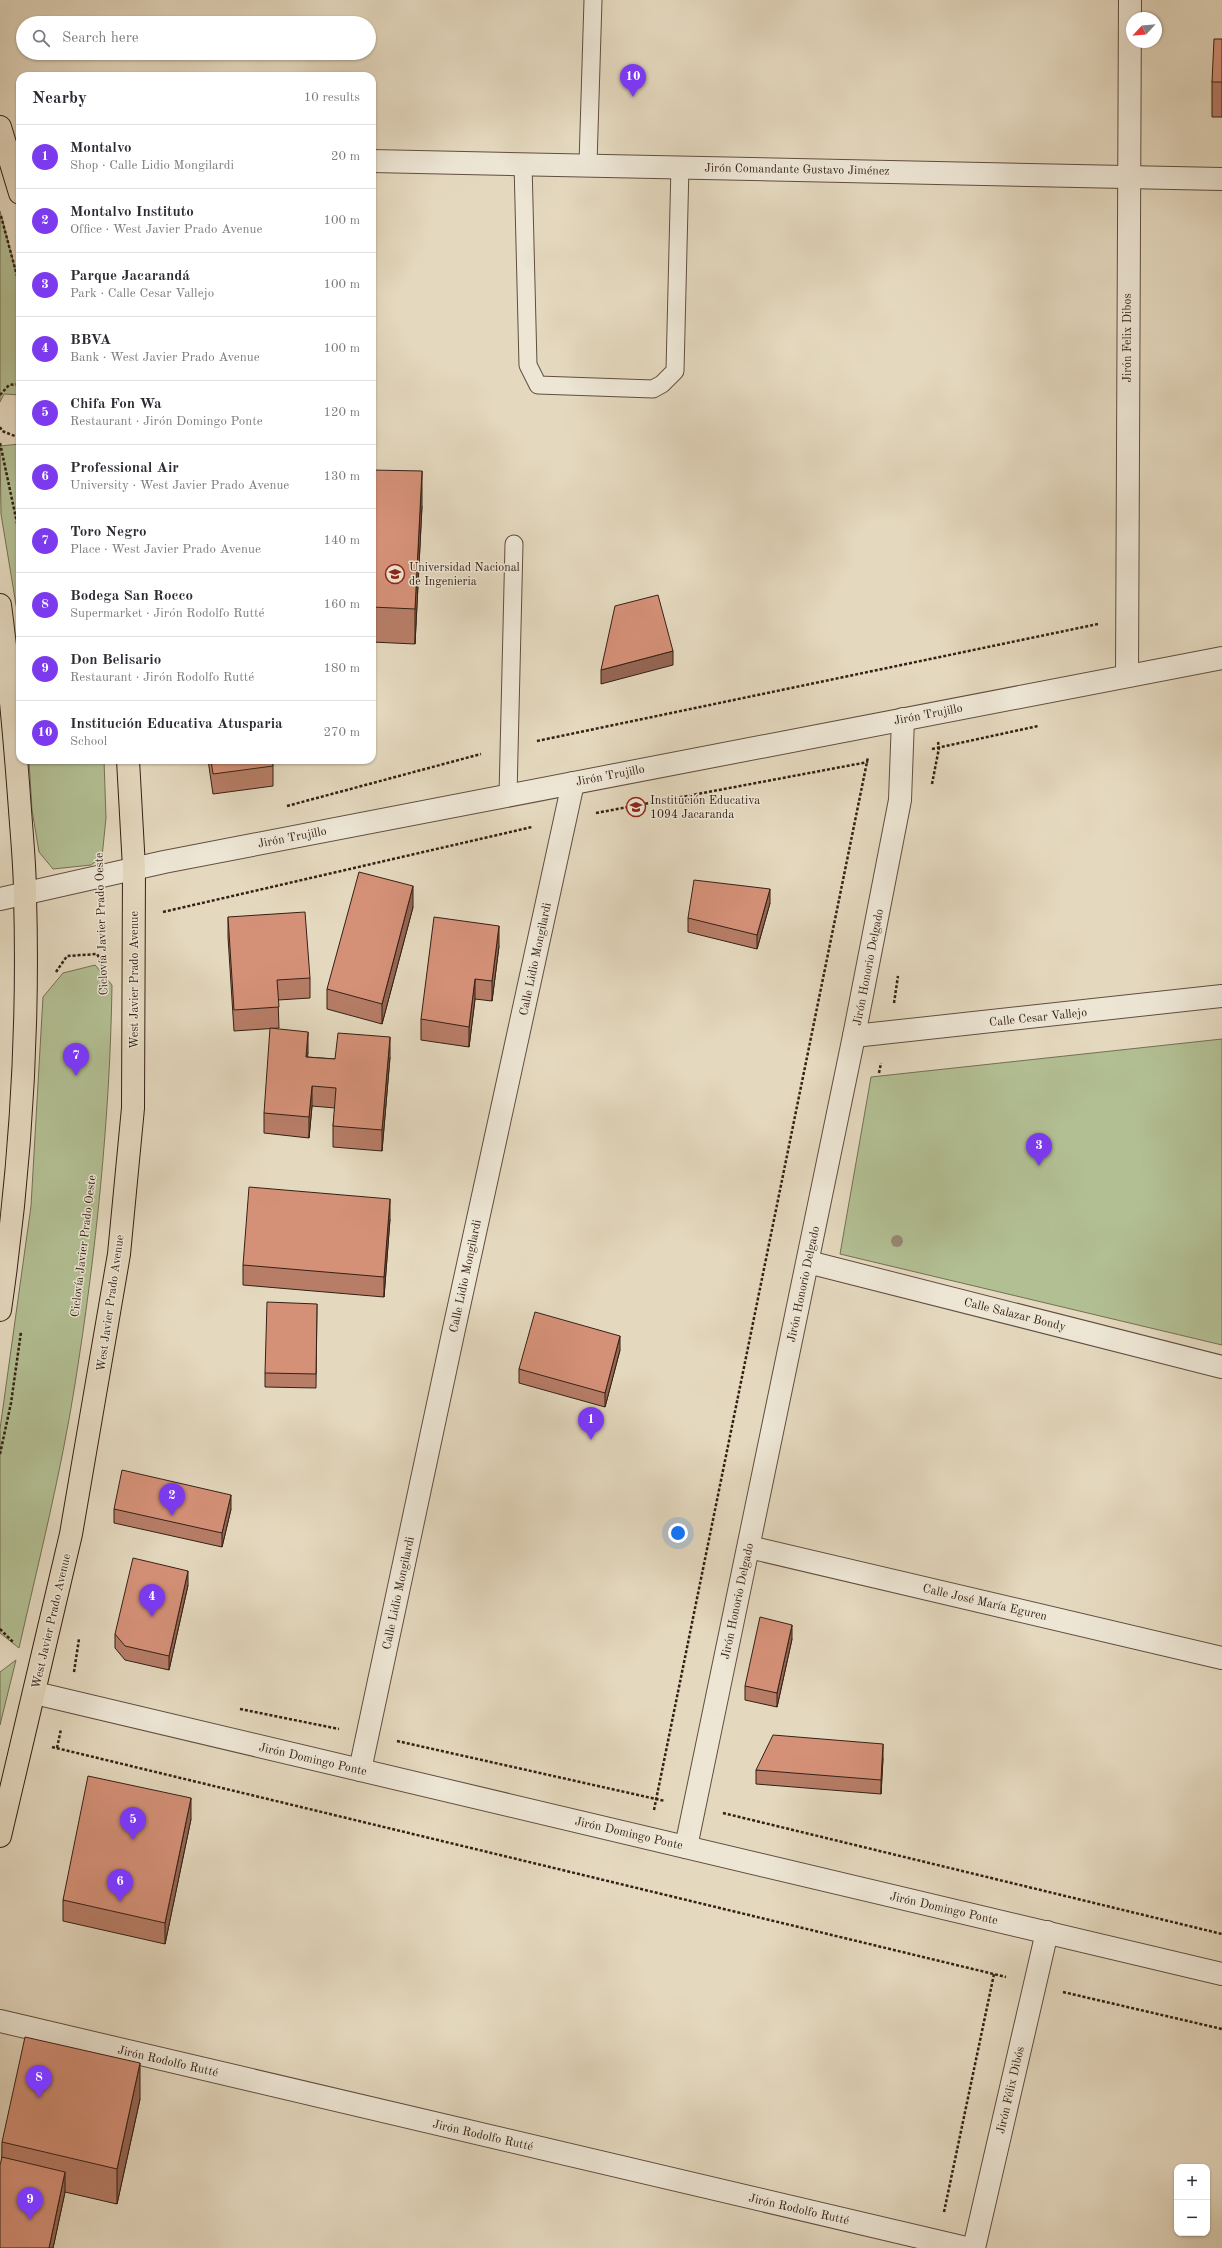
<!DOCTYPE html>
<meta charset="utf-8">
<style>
body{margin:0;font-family:"Old Standard TT",serif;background:#f7f7f7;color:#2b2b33}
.controls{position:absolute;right:12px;bottom:12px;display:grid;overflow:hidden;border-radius:8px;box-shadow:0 1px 3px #0004}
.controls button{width:36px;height:36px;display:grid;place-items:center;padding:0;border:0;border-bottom:1px solid #e1e1e2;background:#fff;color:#2b2b33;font:20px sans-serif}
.compass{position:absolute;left:1126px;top:12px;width:36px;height:36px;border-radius:50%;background:#fff;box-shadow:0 1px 3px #0004;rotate:244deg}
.you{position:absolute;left:678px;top:1533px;width:14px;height:14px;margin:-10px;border:3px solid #fff;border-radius:50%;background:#1a73e8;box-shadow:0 0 0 6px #1a73e833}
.badge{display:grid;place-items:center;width:26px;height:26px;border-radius:50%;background:#7c3aed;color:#fff;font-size:13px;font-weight:700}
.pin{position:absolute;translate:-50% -33px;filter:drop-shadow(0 1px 2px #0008)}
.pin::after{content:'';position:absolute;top:21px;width:14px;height:12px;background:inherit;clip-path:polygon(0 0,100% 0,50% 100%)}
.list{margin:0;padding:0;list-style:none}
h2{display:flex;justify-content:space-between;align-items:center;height:52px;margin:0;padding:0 16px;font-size:17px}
h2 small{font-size:13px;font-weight:400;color:#7c7c81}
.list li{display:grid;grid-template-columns:26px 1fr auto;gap:12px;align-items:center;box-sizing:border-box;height:64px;padding:0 16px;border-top:1px solid #e1e1e2}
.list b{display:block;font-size:15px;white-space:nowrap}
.list p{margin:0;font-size:13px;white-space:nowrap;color:#7c7c81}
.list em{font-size:13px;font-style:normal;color:#7c7c81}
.icon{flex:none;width:22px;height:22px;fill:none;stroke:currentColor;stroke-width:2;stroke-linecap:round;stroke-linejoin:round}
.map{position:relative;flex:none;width:1222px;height:2248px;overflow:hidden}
.search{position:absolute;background:#fff;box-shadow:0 1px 3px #0004;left:16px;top:16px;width:360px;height:44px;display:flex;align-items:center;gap:10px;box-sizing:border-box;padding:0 14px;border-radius:22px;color:#7c7c81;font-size:15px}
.panel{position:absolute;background:#fff;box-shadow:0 1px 3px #0004;left:16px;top:72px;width:360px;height:692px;border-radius:12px}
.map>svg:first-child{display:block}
.green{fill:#b2bf93;stroke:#747054}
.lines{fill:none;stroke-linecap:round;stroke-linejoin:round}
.lane-casing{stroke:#614e3f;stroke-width:19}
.street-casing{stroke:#614e3f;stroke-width:24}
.primary-casing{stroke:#352015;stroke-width:24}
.path{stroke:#352015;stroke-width:2.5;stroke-dasharray:3 2;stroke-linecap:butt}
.lane{stroke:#ede6d5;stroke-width:17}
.street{stroke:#ede6d5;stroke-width:22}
.primary{stroke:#e4d8be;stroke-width:22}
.tree{fill:#958972}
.wall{fill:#b77d67;stroke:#352015}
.shaded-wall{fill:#956654;stroke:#352015}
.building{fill:#d59178;stroke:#352015}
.labels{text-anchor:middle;stroke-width:3;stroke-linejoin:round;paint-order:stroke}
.street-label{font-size:12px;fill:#352015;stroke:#ede6d5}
.poi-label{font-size:12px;fill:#352015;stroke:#ede6d5;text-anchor:start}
</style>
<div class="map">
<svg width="1222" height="2248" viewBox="0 0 1222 2248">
<rect width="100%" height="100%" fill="#e4d8be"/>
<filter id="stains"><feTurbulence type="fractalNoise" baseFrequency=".005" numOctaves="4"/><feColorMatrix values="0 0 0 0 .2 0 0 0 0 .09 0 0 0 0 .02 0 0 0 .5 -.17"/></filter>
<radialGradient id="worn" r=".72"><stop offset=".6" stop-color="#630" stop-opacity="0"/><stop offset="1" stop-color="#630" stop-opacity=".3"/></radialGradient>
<g class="green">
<path d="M0,211l20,76v108l-16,-1 -4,8z"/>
<path d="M20,444v185l-19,-115 -1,-68z"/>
<path d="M29,760h75l2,58 -4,39 -11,8 -38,4 -14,-17 -7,-42z"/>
<path d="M95,965l17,20c-2,133 -16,268 -37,399 -14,89 -36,176 -56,264l-19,-15v-204l31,-223 12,-209 20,-24z"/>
<path d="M1222,1039v306l-382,-91 31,-177z"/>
<path d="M16,1660l-16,65v-53z"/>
</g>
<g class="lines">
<g class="lane-casing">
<g id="lane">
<path d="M523,163l5,202 10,20 115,4 9,-5 13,-13 5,-205"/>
<path d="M588,164l5,-164"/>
<path d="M508,795l6,-251"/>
</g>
</g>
<g class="street-casing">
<g id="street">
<path d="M372,161l850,18"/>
<path d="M1127,676l3,-676"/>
<path d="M0,899l164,-37 1058,-204"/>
<path d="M854,1036l368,-40"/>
<path d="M808,1262l414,105"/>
<path d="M749,1547l473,111"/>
<path d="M35,1693l1187,281"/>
<path d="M360,1770l94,-441 119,-546"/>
<path d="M686,1847l168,-811 46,-236 3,-81"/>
<path d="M0,2021l966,227"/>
<path d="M974,2248l73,-316"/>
</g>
</g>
<g class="primary-casing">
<g id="primary">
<path d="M0,127l20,66"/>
<path d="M0,605c9,68 15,136 20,205 2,28 5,57 5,85 4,138 -5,278 -25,415"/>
<path d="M0,1836l71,-302 48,-280 14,-146 1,-240 -6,-108"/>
</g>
</g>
<g class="path">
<path d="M1,216l19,71"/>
<path d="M0,395l9,-10 11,-1"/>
<path d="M0,427l2,4 18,7"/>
<path d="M0,443l20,94"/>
<path d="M537,741l561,-117"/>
<path d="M932,749l106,-23"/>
<path d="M932,784l7,-36 -1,-6"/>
<path d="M287,806l194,-52"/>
<path d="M596,813l272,-51"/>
<path d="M163,912l369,-85"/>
<path d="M56,972l11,-16 30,-2 6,10"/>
<path d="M894,1003l4,-27"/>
<path d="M879,1073l2,-10"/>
<path d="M0,1454l11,-51 10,-71"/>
<path d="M0,1629l14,14"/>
<path d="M74,1672l5,-33"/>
<path d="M240,1709l99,20"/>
<path d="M397,1741l268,60"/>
<path d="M52,1747l954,230"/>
<path d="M57,1748l4,-19"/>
<path d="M654,1810l214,-1053"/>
<path d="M723,1813l499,121"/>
<path d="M1063,1992l159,37"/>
<path d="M944,2212l50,-238"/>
</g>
<use href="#lane" class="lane"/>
<use href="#street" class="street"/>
<use href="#primary" class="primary"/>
</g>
<circle class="tree" cx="897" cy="1241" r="6"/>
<g class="wall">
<path d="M1222,39v78h-10v-35z"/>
<path d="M372,470l50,36 -7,138 -43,-2z"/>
<path d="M208,760h64l1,6v20l-60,8z"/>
<path d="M770,903l-13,46 -69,-17v-14z"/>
<path d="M413,907l-31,117 -55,-15v-20z"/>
<path d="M228,917l82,61v20l-32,2 1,28 -45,3 -6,-94z"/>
<path d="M499,946l-7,55 -17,-2 -6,48 -48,-7v-21z"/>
<path d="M308,1052l-1,5 28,2 55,-2 -8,94 -49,-4v-21l2,-18 -23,-2 -3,32 -45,-5v-20z"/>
<path d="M390,1219l-6,78 -141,-12v-20z"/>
<path d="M317,1304l-1,84 -51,-1v-14z"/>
<path d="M620,1350l-15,57 -86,-24v-14z"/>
<path d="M114,1509h117l-9,38 -108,-24z"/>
<path d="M188,1585l-19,85 -44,-10 -10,-12v-14z"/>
<path d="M792,1639l-15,68 -32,-7v-14z"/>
<path d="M883,1758l-2,36 -125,-10v-14z"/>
<path d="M191,1819l-26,125 -102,-23v-21z"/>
<path d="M140,2099l-23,105 -52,-12 -12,56h-53l2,-106z"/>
</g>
<g class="shaded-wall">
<path d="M422,471v35l-7,138v-35z"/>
<path d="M673,651v14l-72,19v-14z"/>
<path d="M413,886v21l-31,117v-20z"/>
<path d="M770,889v14l-13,46v-14z"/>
<path d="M499,926v20l-7,55v-20z"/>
<path d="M475,979v20l-6,48v-20z"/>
<path d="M308,1032v20l-2,25v-20z"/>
<path d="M390,1037v20l-8,94v-21z"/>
<path d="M312,1086v20l-3,32v-21z"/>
<path d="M390,1199v20l-6,78v-20z"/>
<path d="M620,1336v14l-15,57v-14z"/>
<path d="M231,1495v14l-9,38v-14z"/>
<path d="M188,1571v14l-19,85v-14z"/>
<path d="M792,1625v14l-15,68v-14z"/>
<path d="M883,1744v14l-2,36v-14z"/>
<path d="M191,1798v21l-26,125v-21z"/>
<path d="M140,2063v36l-23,105v-35z"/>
<path d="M65,2172v20l-12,56h-4z"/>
</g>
<g class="building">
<path d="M1214,39h8v43h-10z"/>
<path d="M372,470l50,1 -7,138 -43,-2z"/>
<path d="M658,595l15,56 -72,19 14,-64z"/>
<path d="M211,760h61l1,6 -60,8z"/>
<path d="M359,872l54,14 -31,118 -55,-15z"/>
<path d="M694,880l76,9 -13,46 -69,-17z"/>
<path d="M305,912l5,66 -33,2 2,27 -45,3 -6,-93z"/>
<path d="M434,917l65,9 -7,55 -17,-2 -6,48 -48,-8z"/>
<path d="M270,1028l38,4 -2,25 29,2 3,-26 52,4 -8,93 -49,-4 3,-38 -24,-2 -3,31 -45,-4z"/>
<path d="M249,1187l141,12 -6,78 -141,-12z"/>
<path d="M267,1302l50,2 -1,70 -51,-1z"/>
<path d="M535,1312l85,24 -15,57 -86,-24z"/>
<path d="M122,1470l109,25 -9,38 -108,-24z"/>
<path d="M133,1558l55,13 -19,85 -44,-10 -10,-12z"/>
<path d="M760,1617l32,8 -15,68 -32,-7z"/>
<path d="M773,1735l110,9 -2,36 -125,-10z"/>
<path d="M88,1776l103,22 -26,125 -102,-23z"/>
<path d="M25,2037l115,26 -23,106 -115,-27z"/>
<path d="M2,2157l63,15 -16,76h-49v-83z"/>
</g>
<defs>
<g id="university-ring" transform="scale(1)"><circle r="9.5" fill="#ede6d5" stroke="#8f2418" stroke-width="1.5"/><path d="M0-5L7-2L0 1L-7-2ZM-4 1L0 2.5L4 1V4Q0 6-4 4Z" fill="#8f2418"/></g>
<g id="school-ring" transform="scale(1)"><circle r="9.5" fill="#ede6d5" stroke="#8f2418" stroke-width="1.5"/><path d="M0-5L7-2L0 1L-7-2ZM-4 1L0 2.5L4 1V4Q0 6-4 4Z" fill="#8f2418"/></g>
</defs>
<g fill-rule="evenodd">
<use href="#university-ring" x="395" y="574"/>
<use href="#school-ring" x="636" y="807"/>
</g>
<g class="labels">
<g class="street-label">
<text transform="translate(797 169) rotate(1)" y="4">Jirón Comandante Gustavo Jiménez</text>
<text transform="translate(1127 338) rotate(-90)" y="4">Jirón Felix Dibos</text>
<text transform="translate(928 714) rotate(-11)" y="4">Jirón Trujillo</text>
<text transform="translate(610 775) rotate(-11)" y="4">Jirón Trujillo</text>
<text transform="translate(292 837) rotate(-11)" y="4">Jirón Trujillo</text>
<text transform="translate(101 924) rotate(-92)" y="4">Ciclovía Javier Prado Oeste</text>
<text transform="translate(535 959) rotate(-78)" y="4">Calle Lidio Mongilardi</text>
<text transform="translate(868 967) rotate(-79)" y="4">Jirón Honorio Delgado</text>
<text transform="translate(134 980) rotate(-90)" y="4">West Javier Prado Avenue</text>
<text transform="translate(1038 1017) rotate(-6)" y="4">Calle Cesar Vallejo</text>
<text transform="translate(83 1246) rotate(-83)" y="4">Ciclovía Javier Prado Oeste</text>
<text transform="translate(465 1276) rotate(-78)" y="4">Calle Lidio Mongilardi</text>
<text transform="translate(803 1284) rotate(-78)" y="4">Jirón Honorio Delgado</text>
<text transform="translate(110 1303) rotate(-82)" y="4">West Javier Prado Avenue</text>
<text transform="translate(1015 1314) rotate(14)" y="4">Calle Salazar Bondy</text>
<text transform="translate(398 1593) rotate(-78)" y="4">Calle Lidio Mongilardi</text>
<text transform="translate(737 1601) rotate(-78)" y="4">Jirón Honorio Delgado</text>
<text transform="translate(985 1602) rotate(13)" y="4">Calle José María Eguren</text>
<text transform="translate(51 1621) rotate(-77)" y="4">West Javier Prado Avenue</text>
<text transform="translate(313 1759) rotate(13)" y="4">Jirón Domingo Ponte</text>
<text transform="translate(629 1833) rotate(13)" y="4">Jirón Domingo Ponte</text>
<text transform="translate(944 1908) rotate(13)" y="4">Jirón Domingo Ponte</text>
<text transform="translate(168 2061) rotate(13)" y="4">Jirón Rodolfo Rutté</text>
<text transform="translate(1010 2090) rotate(-77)" y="4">Jirón Félix Dibós</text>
<text transform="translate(483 2135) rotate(13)" y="4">Jirón Rodolfo Rutté</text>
<text transform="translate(799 2209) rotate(13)" y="4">Jirón Rodolfo Rutté</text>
</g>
<g class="poi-label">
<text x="409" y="571">Universidad Nacional<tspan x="409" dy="14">de Ingenieria</tspan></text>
<text x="650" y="804">Institución Educativa<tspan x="650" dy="14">1094 Jacaranda</tspan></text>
</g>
</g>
<rect width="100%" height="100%" filter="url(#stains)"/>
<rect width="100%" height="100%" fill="url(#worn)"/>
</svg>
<div class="controls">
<button>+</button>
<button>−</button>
</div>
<svg class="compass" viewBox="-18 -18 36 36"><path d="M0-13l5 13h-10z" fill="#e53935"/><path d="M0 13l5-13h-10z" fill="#7c7c81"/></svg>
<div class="you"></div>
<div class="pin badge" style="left:591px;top:1440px">1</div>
<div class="pin badge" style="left:172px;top:1516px">2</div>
<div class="pin badge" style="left:1039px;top:1166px">3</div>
<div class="pin badge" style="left:152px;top:1617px">4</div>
<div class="pin badge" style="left:133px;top:1840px">5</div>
<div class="pin badge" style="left:120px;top:1902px">6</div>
<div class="pin badge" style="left:76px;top:1076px">7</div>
<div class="pin badge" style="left:39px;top:2098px">8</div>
<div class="pin badge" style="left:30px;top:2220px">9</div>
<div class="pin badge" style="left:633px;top:97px">10</div>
<div class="search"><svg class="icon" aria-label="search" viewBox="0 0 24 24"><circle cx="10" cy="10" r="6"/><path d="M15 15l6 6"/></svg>Search here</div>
<section class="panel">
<h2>Nearby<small>10 results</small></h2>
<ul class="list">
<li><span class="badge">1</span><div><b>Montalvo</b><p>Shop · Calle Lidio Mongilardi</p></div><em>20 m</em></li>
<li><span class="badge">2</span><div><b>Montalvo Instituto</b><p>Office · West Javier Prado Avenue</p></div><em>100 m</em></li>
<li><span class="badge">3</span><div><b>Parque Jacarandá</b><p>Park · Calle Cesar Vallejo</p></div><em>100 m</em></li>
<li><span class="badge">4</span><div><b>BBVA</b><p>Bank · West Javier Prado Avenue</p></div><em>100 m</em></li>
<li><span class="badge">5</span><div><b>Chifa Fon Wa</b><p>Restaurant · Jirón Domingo Ponte</p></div><em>120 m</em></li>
<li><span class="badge">6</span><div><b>Professional Air</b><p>University · West Javier Prado Avenue</p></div><em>130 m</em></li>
<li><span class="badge">7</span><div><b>Toro Negro</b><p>Place · West Javier Prado Avenue</p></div><em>140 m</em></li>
<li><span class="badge">8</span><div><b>Bodega San Rocco</b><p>Supermarket · Jirón Rodolfo Rutté</p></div><em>160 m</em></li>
<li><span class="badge">9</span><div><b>Don Belisario</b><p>Restaurant · Jirón Rodolfo Rutté</p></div><em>180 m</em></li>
<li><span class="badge">10</span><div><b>Institución Educativa Atusparia</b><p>School</p></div><em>270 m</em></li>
</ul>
</section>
</div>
